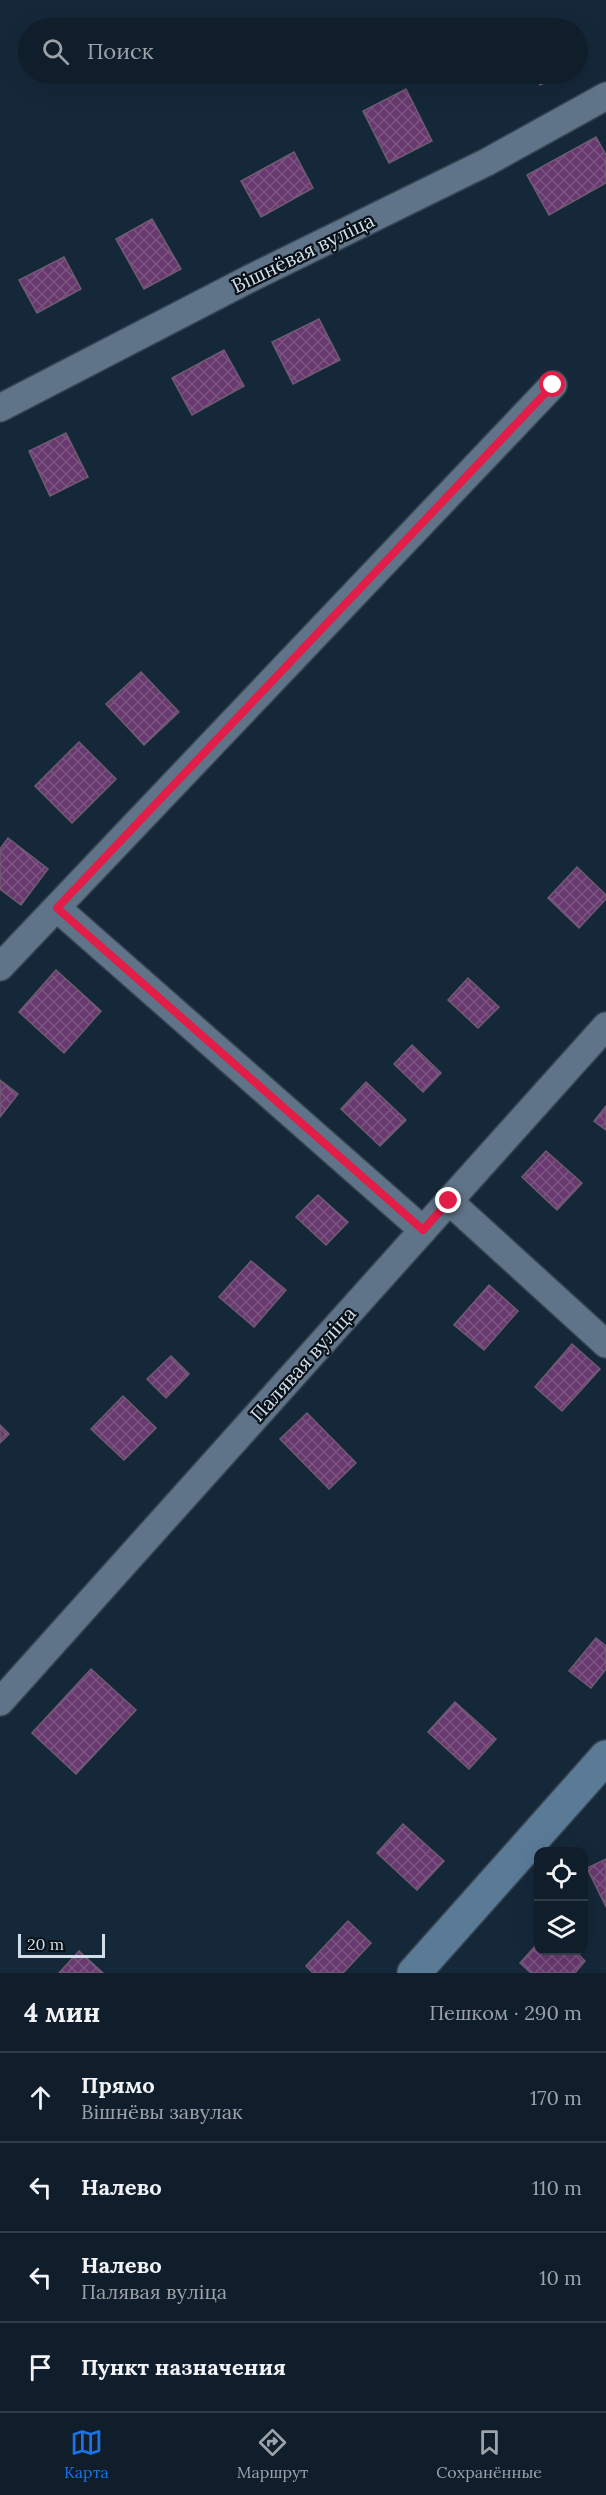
<!DOCTYPE html>
<html lang="ru">
<meta charset="utf-8">
<style>
body{margin:0;font-family:Lora,serif;background:#1e2b37;color:#f1f3f6}
.controls{position:absolute;right:18px;bottom:18px;display:grid;overflow:hidden;border-radius:12px;box-shadow:0 6px 24px #0002}
.controls button{width:54px;height:54px;display:grid;place-items:center;padding:0;border:0;border-bottom:2px solid #303c47;background:#101e2b;color:#f1f3f6;font:30px sans-serif}
.scale{position:absolute;left:18px;bottom:15px;width:87px;box-sizing:border-box;padding-left:6px;border:3px solid #d1dde8;border-top:0;font-size:16px;line-height:21px;white-space:nowrap;color:#d1dde8;-webkit-text-stroke:4px #081018;paint-order:stroke}
.stop{position:absolute;width:18px;height:18px;margin:-14px;border:4px solid #e11d48;border-radius:50%;background:#fff}
.stop.end{background:#e11d48;border-color:#fff;box-shadow:0 2px 6px #0008}
.list{margin:0;padding:0;list-style:none}
h2{display:flex;justify-content:space-between;align-items:center;height:78px;margin:0;padding:0 24px;font-size:26px}
h2 small{font-size:20px;font-weight:400;color:#9ca2a9}
.list li{display:grid;grid-template-columns:39px 1fr auto;gap:18px;align-items:center;box-sizing:border-box;height:90px;padding:0 24px;border-top:2px solid #303c47}
.list b{display:block;font-size:22px;white-space:nowrap}
.list p{margin:0;font-size:20px;white-space:nowrap;color:#9ca2a9}
.list em{font-size:20px;font-style:normal;color:#9ca2a9}
.icon{flex:none;width:33px;height:33px;fill:none;stroke:currentColor;stroke-width:2;stroke-linecap:round;stroke-linejoin:round}
.map{position:relative;flex:none;width:606px;height:1973px;overflow:hidden}
.search{position:absolute;background:#101e2b;box-shadow:0 6px 24px #0002;left:18px;right:18px;top:18px;height:66px;display:flex;align-items:center;gap:15px;box-sizing:border-box;padding:0 21px;border-radius:33px;color:#9ca2a9;font-size:22px}
.sheet{height:438px;background:#101e2b}
nav{display:flex;justify-content:space-around;align-items:center;box-sizing:border-box;height:84px;border-top:2px solid #303c47;background:#101e2b;font-size:16px;color:#9ca2a9}
nav a{display:grid;justify-items:center;gap:3px}
nav .on{color:#1a73e8}
.map>svg:first-child{display:block}
.building{fill:url(#building-cross-hatch);stroke:#6f5c71;stroke-width:1.5}
.lines{fill:none;stroke-linecap:round;stroke-linejoin:round}
.minor-casing{stroke:#374553;stroke-width:30}
.secondary-casing{stroke:#374553;stroke-width:36}
.minor{stroke:#5f7488;stroke-width:27}
.secondary{stroke:#5a7a96;stroke-width:33}
.route{stroke:#e11d48;stroke-width:8}
.labels{text-anchor:middle;stroke-width:4.5;stroke-linejoin:round;paint-order:stroke}
.street-label{font-size:20px;fill:#d1dde8;stroke:#081018}
</style>
<div class="map">
<svg width="606" height="1973" viewBox="0 0 606 1973">
<defs>
<pattern id="building-cross-hatch" width="8" height="8" patternUnits="userSpaceOnUse" patternTransform="scale(1.5)"><rect width="8" height="8" fill="#68396e"/><path d="M0 0l8 8M0 8l8-8" fill="none" stroke="#7d5583"/></pattern>
</defs>
<rect width="100%" height="100%" fill="#152839"/>
<g class="building">
<path d="M553,19l5,9h-22z"/>
<path d="M534,74h27l-21,11z"/>
<path d="M406,89l26,52 -43,22 -26,-52z"/>
<path d="M596,137l10,18v28l-57,32 -22,-40z"/>
<path d="M294,152l19,36 -52,29 -20,-36z"/>
<path d="M152,219l29,50 -37,20 -28,-50z"/>
<path d="M64,257l17,32 -44,24 -18,-33z"/>
<path d="M319,319l21,41 -47,24 -21,-42z"/>
<path d="M224,350l20,36 -52,29 -20,-37z"/>
<path d="M66,433l22,44 -38,19 -21,-45z"/>
<path d="M141,672l38,40 -35,33 -38,-41z"/>
<path d="M79,742l37,37 -44,44 -37,-37z"/>
<path d="M8,838l40,31 -27,36 -21,-16v-40z"/>
<path d="M577,867l29,28v4l-27,29 -31,-30z"/>
<path d="M56,970l45,41 -37,42 -45,-41z"/>
<path d="M468,978l31,29 -21,21 -30,-28z"/>
<path d="M412,1045l29,28 -18,19 -29,-28z"/>
<path d="M0,1080l18,14 -18,23z"/>
<path d="M366,1082l40,38 -26,26 -39,-37z"/>
<path d="M606,1106v24l-12,-9z"/>
<path d="M546,1151l36,32 -25,27 -35,-33z"/>
<path d="M318,1195l30,27 -22,23 -30,-28z"/>
<path d="M251,1261l35,29 -32,37 -35,-30z"/>
<path d="M489,1285l29,26 -34,39 -30,-25z"/>
<path d="M572,1344l28,25 -38,42 -27,-24z"/>
<path d="M171,1356l18,18 -23,24 -19,-19z"/>
<path d="M123,1396l33,32 -32,32 -33,-31z"/>
<path d="M307,1413l49,50 -27,26 -49,-50z"/>
<path d="M0,1425l9,9 -9,9z"/>
<path d="M596,1638l10,8v23l-15,19 -22,-17z"/>
<path d="M91,1669l45,41 -60,64 -44,-41z"/>
<path d="M455,1702l41,37 -27,30 -41,-37z"/>
<path d="M403,1824l41,37 -27,29 -40,-37z"/>
<path d="M606,1859v48l-19,-39z"/>
<path d="M348,1921l23,22 -28,30h-30l-7,-7z"/>
<path d="M538,1943v7h36l11,11 -10,12h-44l-11,-10z"/>
<path d="M79,1951l24,22h-44z"/>
</g>
<g class="lines">
<g class="minor-casing">
<g id="minor">
<path d="M0,408l251,-130 236,-116 119,-66"/>
<path d="M57,908l366,322"/>
<path d="M0,967l553,-582"/>
<path d="M449,1201l157,143"/>
<path d="M0,1702l606,-676"/>
</g>
</g>
<g class="secondary-casing">
<path id="secondary" d="M414,1973l192,-216"/>
</g>
<use href="#minor" class="minor"/>
<use href="#secondary" class="secondary"/>
</g>
<g class="lines">
<path class="route" d="M449,1201l-26,29 -366,-322 496,-523"/>
</g>
<g class="labels">
<g class="street-label">
<text transform="translate(303 253) rotate(-26)" y="7">Вішнёвая вуліца</text>
<text transform="translate(303 1364) rotate(-48)" y="7">Палявая вуліца</text>
</g>
</g>
</svg>
<div class="controls">
<button><svg class="icon" aria-label="locate" viewBox="0 0 24 24"><circle cx="12" cy="12" r="6"/><path d="M12 2v4M12 18v4M2 12h4M18 12h4"/></svg></button>
<button><svg class="icon" aria-label="layers" viewBox="0 0 24 24"><path d="M12 4l9 5-9 5-9-5zM3 14l9 5 9-5"/></svg></button>
</div>
<div class="scale">20 m</div>
<div class="stop" style="left:553px;top:385px"></div>
<div class="stop end" style="left:449px;top:1201px"></div>
<div class="search"><svg class="icon" aria-label="search" viewBox="0 0 24 24"><circle cx="10" cy="10" r="6"/><path d="M15 15l6 6"/></svg>Поиск</div>
</div>
<section class="sheet">
<h2>4 мин<small>Пешком · 290 m</small></h2>
<ul class="list">
<li><svg class="icon" aria-label="ahead" viewBox="0 0 24 24"><path d="M12 20V5M6 11l6-6 6 6"/></svg><div><b>Прямо</b><p>Вішнёвы завулак</p></div><em>170 m</em></li>
<li><svg class="icon" aria-label="left" viewBox="0 0 24 24"><path d="M17 20v-9H6M10 6l-5 5 5 5"/></svg><div><b>Налево</b></div><em>110 m</em></li>
<li><svg class="icon" aria-label="left" viewBox="0 0 24 24"><path d="M17 20v-9H6M10 6l-5 5 5 5"/></svg><div><b>Налево</b><p>Палявая вуліца</p></div><em>10 m</em></li>
<li><svg class="icon" aria-label="arrive" viewBox="0 0 24 24"><path d="M6 21V4h12l-3 4 3 4H6"/></svg><div><b>Пункт назначения</b></div></li>
</ul>
</section>
<nav>
<a class="on"><svg class="icon" aria-label="map" viewBox="0 0 24 24"><path d="M3 6l6-2 6 2 6-2v14l-6 2-6-2-6 2zM9 4v14M15 6v14"/></svg>Карта</a>
<a><svg class="icon" aria-label="directions" viewBox="0 0 24 24"><path d="M12 3l9 9-9 9-9-9zM9 14v-3h6M13 9l2 2-2 2"/></svg>Маршрут</a>
<a><svg class="icon" aria-label="saved" viewBox="0 0 24 24"><path d="M7 4h10v16l-5-4-5 4z"/></svg>Сохранённые</a>
</nav>
